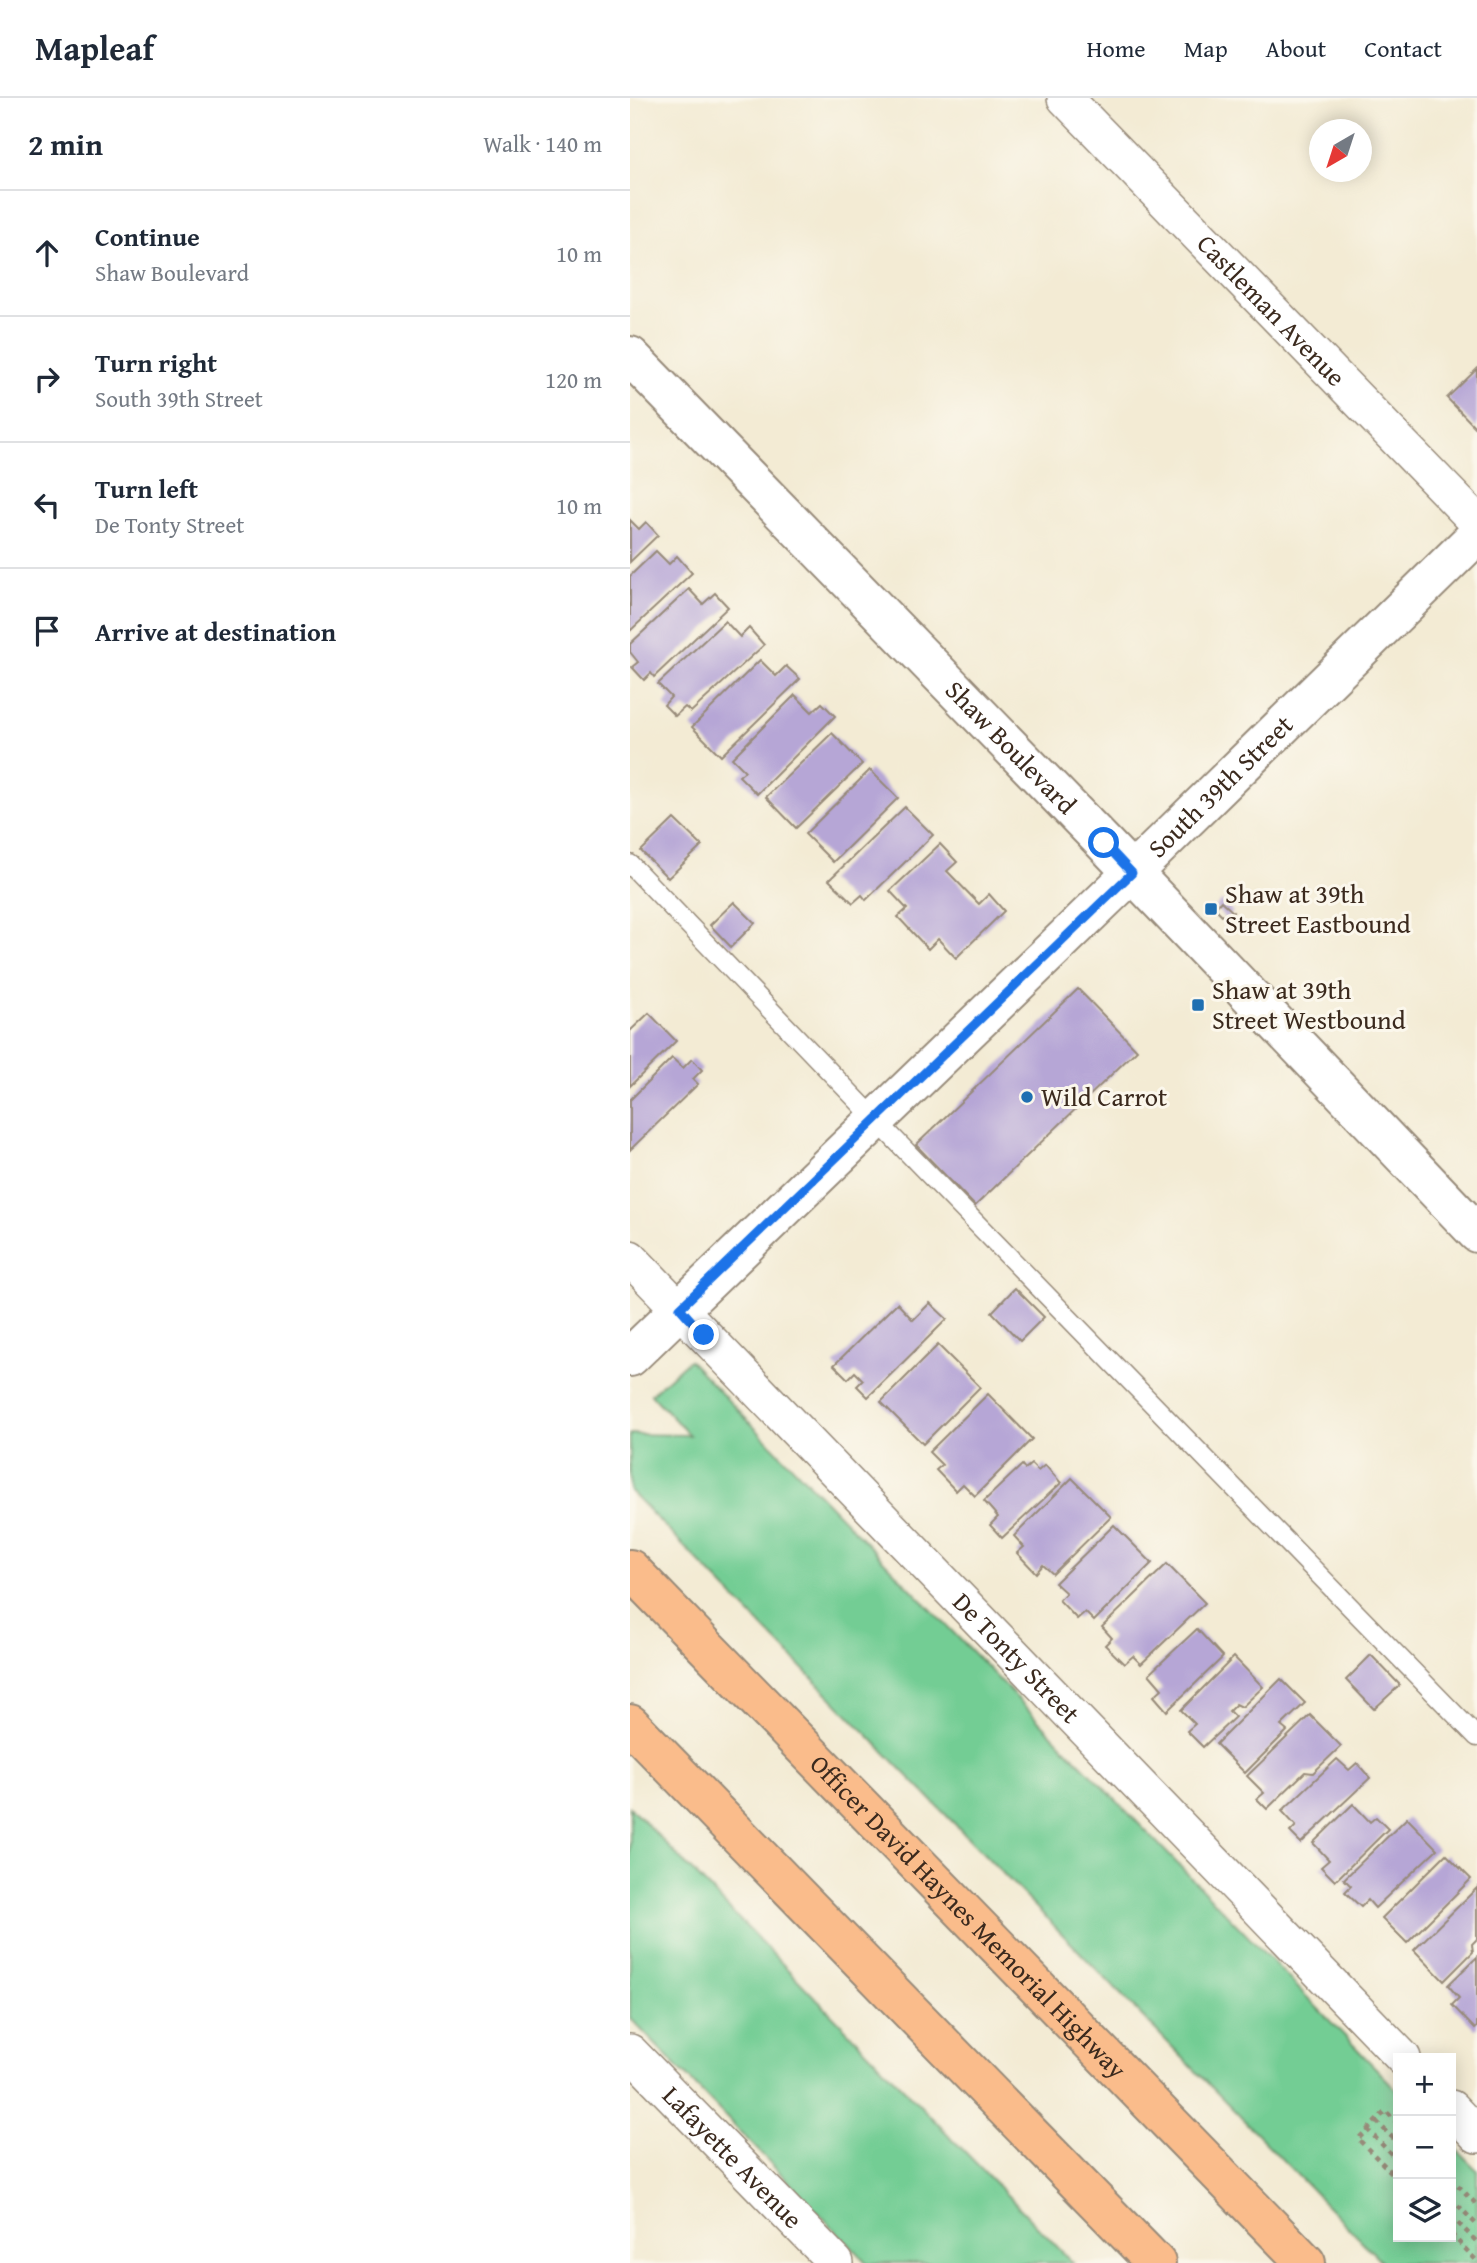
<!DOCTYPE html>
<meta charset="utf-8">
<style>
body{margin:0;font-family:"Gentium Book Plus",serif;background:#f2f2f3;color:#1f2937}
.controls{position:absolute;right:21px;bottom:21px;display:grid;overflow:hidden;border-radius:0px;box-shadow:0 4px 18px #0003}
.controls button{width:63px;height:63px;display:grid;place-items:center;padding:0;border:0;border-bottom:2px solid #e0e1e3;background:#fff;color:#1f2937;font:35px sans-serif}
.compass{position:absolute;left:679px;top:21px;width:63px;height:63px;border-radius:50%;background:#fff;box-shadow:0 4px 18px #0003;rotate:219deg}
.stop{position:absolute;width:21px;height:21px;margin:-16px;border:5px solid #1a73e8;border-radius:50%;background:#fff}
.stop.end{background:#1a73e8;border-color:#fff;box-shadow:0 2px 7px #0008}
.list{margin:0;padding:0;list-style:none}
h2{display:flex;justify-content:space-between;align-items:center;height:91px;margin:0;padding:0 28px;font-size:30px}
h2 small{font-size:23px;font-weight:400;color:#747a83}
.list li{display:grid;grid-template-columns:46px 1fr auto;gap:21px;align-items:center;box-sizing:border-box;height:126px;padding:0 28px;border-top:2px solid #e0e1e3}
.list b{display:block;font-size:26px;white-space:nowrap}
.list p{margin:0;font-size:23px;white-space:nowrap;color:#747a83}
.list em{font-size:23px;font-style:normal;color:#747a83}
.icon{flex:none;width:38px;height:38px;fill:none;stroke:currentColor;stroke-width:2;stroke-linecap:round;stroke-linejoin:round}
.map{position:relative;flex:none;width:847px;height:2165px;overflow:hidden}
header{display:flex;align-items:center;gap:42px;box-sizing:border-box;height:98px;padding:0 35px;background:#fff;border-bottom:2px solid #e0e1e3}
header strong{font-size:33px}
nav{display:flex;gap:38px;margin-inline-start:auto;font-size:24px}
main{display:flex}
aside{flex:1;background:#fff}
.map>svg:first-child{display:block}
.green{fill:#73cd94;stroke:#577c59;stroke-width:2}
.building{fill:#b6a6d6}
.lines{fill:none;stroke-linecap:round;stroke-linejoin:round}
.service-casing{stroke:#978a79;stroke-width:21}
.minor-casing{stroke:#978a79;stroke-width:38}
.tertiary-casing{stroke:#978a79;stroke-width:42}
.motorway-casing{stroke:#978a79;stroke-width:42}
.path{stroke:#978a79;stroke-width:4.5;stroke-dasharray:5 5;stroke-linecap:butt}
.service{stroke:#fff;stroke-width:18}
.minor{stroke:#fff;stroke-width:35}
.tertiary{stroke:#fff;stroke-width:38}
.motorway{stroke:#fabc8b;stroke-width:38}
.route{stroke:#1a73e8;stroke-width:9}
.poi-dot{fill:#1f6fb2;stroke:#fbf7ec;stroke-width:2.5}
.labels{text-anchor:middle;stroke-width:6;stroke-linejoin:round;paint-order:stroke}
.street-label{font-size:26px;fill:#3b2a1e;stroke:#fbf7ec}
.poi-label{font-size:26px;fill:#3b2a1e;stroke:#fbf7ec;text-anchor:start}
</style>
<header>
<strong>Mapleaf</strong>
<nav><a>Home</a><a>Map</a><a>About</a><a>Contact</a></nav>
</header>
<main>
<aside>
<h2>2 min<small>Walk · 140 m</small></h2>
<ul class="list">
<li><svg class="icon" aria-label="ahead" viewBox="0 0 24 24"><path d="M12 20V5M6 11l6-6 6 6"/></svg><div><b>Continue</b><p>Shaw Boulevard</p></div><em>10 m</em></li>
<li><svg class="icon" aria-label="right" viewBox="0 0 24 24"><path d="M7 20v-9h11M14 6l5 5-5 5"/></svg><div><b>Turn right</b><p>South 39th Street</p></div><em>120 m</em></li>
<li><svg class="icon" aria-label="left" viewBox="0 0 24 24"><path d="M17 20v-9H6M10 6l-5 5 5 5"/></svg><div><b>Turn left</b><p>De Tonty Street</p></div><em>10 m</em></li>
<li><svg class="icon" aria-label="arrive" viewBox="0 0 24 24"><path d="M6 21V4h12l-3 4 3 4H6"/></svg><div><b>Arrive at destination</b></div></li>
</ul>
</aside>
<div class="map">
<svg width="847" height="2165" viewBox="0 0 847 2165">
<rect width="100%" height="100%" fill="#fbf7ec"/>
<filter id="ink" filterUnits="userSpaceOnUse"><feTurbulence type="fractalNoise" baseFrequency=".0143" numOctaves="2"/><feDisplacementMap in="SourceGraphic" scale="14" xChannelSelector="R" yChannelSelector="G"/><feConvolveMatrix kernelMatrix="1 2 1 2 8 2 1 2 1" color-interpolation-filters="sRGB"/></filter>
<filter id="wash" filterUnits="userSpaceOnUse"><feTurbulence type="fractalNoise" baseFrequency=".00686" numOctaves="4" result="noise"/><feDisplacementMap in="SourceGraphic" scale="28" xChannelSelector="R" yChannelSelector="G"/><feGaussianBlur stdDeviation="1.57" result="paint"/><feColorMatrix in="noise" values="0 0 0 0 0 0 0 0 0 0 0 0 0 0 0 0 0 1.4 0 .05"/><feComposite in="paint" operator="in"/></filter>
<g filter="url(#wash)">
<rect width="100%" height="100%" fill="#f3ebd4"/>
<g class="green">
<path d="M59,1262l709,731v146h53v-93l26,26v93h-94l-753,-772v-57l59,1 -38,-41z"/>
<path d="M0,1709l443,456h-206l-237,-245z"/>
</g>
<g id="blocks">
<g class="building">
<path d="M847,271v60l-30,-31z"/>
<path d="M0,422l9,9 7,-7 12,13 -28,27z"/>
<path d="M26,453l13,13 8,-8 15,17 -62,58v-55z"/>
<path d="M59,491l14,15 12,-11 13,14 -74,70 -3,-4 -7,7 -12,-13 6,-5 -8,-10v-8z"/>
<path d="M95,523l15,16 9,-9 15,17 -73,67 -6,-5 -10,9 -11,-11 7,-8 -13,-13z"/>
<path d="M130,562l16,16 10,-10 14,13 -79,77 -29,-29z"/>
<path d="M165,597l17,17 10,-9 13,13 -78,78 -18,-18 6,-5 -13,-13z"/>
<path d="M202,635l30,31 -66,64 -30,-31z"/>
<path d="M240,672l28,28 -65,64 -28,-28z"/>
<path d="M275,709l28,28 -67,65 -4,-5 -9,8 -24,-23z"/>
<path d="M44,721l28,27 -34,32 -27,-27z"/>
<path d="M310,746l17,18 -10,9 32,33 10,-10 15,17 -48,47 -18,-19 -10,10 -30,-32 9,-8 -17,-18z"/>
<path d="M591,803l12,11 -7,7 -11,-11z"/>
<path d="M104,804l21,21 -24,24 -21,-22z"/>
<path d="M448,891l59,61 -162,156 -59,-61z"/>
<path d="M19,915l27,28 -46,45v-55z"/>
<path d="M42,960l11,10 9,-9 10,11 -9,9 5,5 -68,66v-50z"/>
<path d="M385,1190l29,29 -24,24 -28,-29z"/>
<path d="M267,1205l16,17 17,-17 17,16 -79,78 -11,-11 6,-6 -8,-8 -7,7 -14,-14z"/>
<path d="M308,1247l42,42 -57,57 -42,-42z"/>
<path d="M358,1296l44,45 -57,57 -12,-12 -7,7 -20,-21 6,-5 -13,-13z"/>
<path d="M401,1366l7,7 7,-6 16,18 -59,55 -12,-13 8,-8 -14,-16 38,-36 3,4z"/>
<path d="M442,1380l39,39 -58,57 -10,-9 -7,8 -19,-20 7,-6 -10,-11z"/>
<path d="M484,1427l38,38 -58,58 -9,-9 -8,7 -18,-19 7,-7 -11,-10z"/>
<path d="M537,1466l38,39 -64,61 -8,-8 -9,8 -19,-19 7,-7 -10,-11z"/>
<path d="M567,1531l26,28 -56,54 -13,-15 8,-7 -13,-15z"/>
<path d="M741,1557l29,30 -26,24 -28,-29z"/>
<path d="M604,1559l29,30 -21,20 -6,-3 -7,7 6,6 -32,30 -16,-16 8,-7 -14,-14z"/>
<path d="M651,1581l24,24 -24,23 6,5 -42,42 -29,-29z"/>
<path d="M680,1617l31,31 -28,27 -8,-1 -38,37 -10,-10 7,-6 -17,-17z"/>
<path d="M707,1661l12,11 8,-7 13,15 -69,65 -11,-11 6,-6 -14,-15z"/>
<path d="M723,1706l17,18 6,-5 12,12 -53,52 -14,-14 8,-7 -16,-17z"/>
<path d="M777,1720l30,31 -62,59 -7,-8 -7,7 -16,-15 6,-6 -7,-7z"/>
<path d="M816,1756l25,25 -64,64 -25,-25z"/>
<path d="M847,1790v51l-5,5 1,8 -29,29 -30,-31z"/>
<path d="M847,1859v70l-2,2 -23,-24 7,-7 -11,-13z"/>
</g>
</g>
</g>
<g filter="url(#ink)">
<use href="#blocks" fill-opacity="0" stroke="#978a79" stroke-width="2"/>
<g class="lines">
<g class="service-casing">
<path id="service" d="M0,766l276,287 571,586"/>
</g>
<g class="minor-casing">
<g id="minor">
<path id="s1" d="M435,0l412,424"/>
<path id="s2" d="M0,1160l773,800"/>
<path id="s3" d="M0,1954l206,211"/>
<path d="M821,2010l26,27"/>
</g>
</g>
<g class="tertiary-casing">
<g id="tertiary">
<path id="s4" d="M0,258l474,487 373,390"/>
<path id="s5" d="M0,1259l502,-484 345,-338"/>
</g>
</g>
<g class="motorway-casing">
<g id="motorway">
<path id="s6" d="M0,1471l676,694"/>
<path d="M0,1626l526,539"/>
</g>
</g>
<g class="path">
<path d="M746,2023l22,22"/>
<path d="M768,2026l-12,-13 -28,28 40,40"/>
<path d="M737,2031l31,32"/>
<path d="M821,2080l26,27"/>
<path d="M821,2100l26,27"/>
<path d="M821,2118l26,26"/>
<path d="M821,2136l26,27"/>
</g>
<use href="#service" class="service"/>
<use href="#minor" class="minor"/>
<use href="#tertiary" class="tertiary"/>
<use href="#motorway" class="motorway"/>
</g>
</g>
<g class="lines" filter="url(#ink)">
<path class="route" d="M74,1237l-24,-27 452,-435 -28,-30"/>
</g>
<g class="poi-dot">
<rect x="574" y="804" width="14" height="14" rx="3.5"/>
<rect x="561" y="900" width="14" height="14" rx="3.5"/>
<circle cx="397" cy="999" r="7"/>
</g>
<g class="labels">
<g class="street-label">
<text dy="9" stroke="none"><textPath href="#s1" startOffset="296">Castleman Avenue</textPath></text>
<text dy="9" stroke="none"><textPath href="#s4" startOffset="546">Shaw Boulevard</textPath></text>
<text dy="9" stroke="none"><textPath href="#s5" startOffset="821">South 39th Street</textPath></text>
<text dy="9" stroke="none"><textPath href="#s2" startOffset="556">De Tonty Street</textPath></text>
<text dy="9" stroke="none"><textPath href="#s6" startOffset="485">Officer David Haynes Memorial Highway</textPath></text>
<text dy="9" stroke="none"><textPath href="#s3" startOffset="147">Lafayette Avenue</textPath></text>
</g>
<g class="poi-label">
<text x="595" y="805">Shaw at 39th<tspan x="595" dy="30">Street Eastbound</tspan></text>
<text x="582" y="901">Shaw at 39th<tspan x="582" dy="30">Street Westbound</tspan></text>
<text x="411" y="1008">Wild Carrot</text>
</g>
</g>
</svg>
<div class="controls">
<button>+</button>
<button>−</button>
<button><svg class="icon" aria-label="layers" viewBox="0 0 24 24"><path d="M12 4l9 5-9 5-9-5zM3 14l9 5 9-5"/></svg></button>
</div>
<svg class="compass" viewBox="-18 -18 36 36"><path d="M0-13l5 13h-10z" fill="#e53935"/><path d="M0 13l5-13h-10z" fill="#747a83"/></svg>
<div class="stop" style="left:474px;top:745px"></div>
<div class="stop end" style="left:74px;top:1237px"></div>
</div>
</main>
